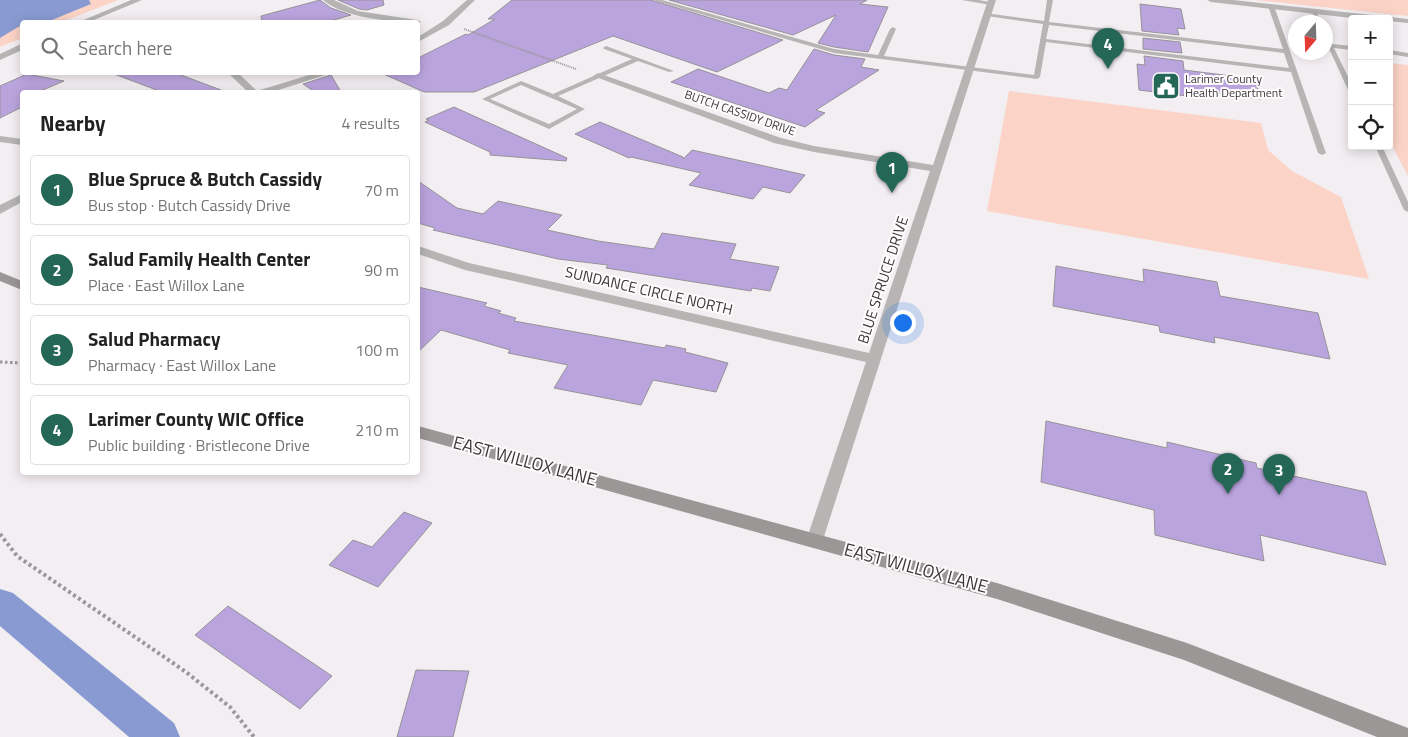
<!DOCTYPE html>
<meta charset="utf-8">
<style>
body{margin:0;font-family:"Titillium Web",sans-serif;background:#f2f2f2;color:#222}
.controls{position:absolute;right:15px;top:15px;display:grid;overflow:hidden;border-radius:5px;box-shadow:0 2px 12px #0003}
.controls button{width:45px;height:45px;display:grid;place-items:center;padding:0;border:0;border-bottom:1px solid #e0e0e0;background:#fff;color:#222;font:25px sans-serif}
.compass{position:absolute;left:1288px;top:15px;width:45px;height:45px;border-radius:50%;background:#fff;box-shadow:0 2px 12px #0003;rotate:199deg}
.you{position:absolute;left:902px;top:322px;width:18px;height:18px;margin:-12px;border:4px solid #fff;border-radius:50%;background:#1a73e8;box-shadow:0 0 0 8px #1a73e833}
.badge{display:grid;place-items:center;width:32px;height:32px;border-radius:50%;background:#256757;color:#fff;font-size:16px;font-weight:700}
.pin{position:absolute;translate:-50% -41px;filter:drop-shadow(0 1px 2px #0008)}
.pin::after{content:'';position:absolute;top:26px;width:18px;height:15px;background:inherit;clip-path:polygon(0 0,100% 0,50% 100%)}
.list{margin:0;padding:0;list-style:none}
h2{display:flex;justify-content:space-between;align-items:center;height:65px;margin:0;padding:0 20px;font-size:21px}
h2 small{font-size:16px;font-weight:400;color:#767676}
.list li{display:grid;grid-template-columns:32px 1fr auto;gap:15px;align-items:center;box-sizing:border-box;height:70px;margin:0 10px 10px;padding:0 10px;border:1px solid #e0e0e0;border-radius:5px}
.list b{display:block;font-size:19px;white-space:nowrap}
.list p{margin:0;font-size:16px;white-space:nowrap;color:#767676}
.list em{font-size:16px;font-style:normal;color:#767676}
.icon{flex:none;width:28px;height:28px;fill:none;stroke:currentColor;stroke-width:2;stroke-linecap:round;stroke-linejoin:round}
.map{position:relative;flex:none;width:1408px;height:737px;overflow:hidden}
.search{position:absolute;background:#fff;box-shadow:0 2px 12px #0003;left:20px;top:20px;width:400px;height:55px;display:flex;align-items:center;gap:12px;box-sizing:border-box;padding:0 18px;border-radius:5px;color:#767676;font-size:19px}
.panel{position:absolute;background:#fff;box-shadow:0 2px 12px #0003;left:20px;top:90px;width:400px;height:385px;border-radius:5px}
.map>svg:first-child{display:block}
.green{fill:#fcd3c7}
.water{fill:#889ad1}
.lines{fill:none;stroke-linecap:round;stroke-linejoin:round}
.canal{fill:#889ad1;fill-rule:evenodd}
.building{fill:#baa4dd;stroke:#959398}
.path-far2{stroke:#9a9699;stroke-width:2;stroke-dasharray:1 1;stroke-linecap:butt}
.path-far1{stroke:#9a9699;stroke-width:3;stroke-dasharray:2.5 2.5;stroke-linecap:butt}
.path{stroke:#9a9699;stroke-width:4;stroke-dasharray:3 3;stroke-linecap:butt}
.service{fill:#b7b4b4;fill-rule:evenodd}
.minor{fill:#b7b4b4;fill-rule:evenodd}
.secondary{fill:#9b9797;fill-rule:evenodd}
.labels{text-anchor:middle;stroke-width:4;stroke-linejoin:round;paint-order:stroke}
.far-poi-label{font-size:12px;fill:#3a3839;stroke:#fffcfe;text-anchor:start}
.far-street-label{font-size:12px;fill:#3a3839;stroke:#fffcfe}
.street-label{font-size:15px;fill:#3a3839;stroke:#fffcfe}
.near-street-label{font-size:18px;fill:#3a3839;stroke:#fffcfe}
</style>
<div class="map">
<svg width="1408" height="737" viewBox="0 0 1408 737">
<rect width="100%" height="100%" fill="#f3eef2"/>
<g class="green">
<path d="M0,0h118l-56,22h-40v16l-22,9z"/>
<path d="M1256,0h152v16z"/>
<path d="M1389,63l19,2v111l-19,-36z"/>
<path d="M1009,91l252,32 7,27 24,21 49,26 28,82 -382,-68z"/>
</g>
<path class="water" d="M0,0h89l2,4 -44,18h-25v4l-4,1 -18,11z"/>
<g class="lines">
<path class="canal" d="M0,589l13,4 161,130 6,14h-51l-129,-111z"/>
</g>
<g class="building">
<path d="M320,0l11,8 20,7 -24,7h-65l-1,-6z"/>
<path d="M338,0h45l1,5 -17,5 -8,-1z"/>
<path d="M512,0h139l132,40 -66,32 -104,-36 -139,56h-50l-45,-20h39v-14l48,-24 2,1 27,-16h-7z"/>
<path d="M669,0h198l-7,4 28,3 -20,45 -34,-5 -16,-4 18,-28 -43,20z"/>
<path d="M1140,4l41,5 4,20 -8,-1 2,7 -37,-4z"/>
<path d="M1143,38l37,4 2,11 -39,-4z"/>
<path d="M814,49l20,6 31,4 -4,8 18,3 -63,40 9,3 -20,14 -134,-45 27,-13 71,24 10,-5 8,2z"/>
<path d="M1144,56l39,5 1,9 71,9 6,20 -67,-9 2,7 -57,-7 -2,-26 8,1z"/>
<path d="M114,72h59l48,18v2h-59l-48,-18z"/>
<path d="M27,74l37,7 -26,11h-16v15l-22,11v-32z"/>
<path d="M331,75l10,17h-26l-12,-8z"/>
<path d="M454,107l113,51 -1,3 -76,-6v-3l-65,-30 4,-2 -3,-1z"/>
<path d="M600,122l83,35v2l9,-9 113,25 -15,18 -27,-6 -10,12 -64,-14 12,-12 -70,-16 -2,1 -54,-24z"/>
<path d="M418,181l39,27 26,6 15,-13 64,14 -15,15 51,11 56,8 8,-16 74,11 -6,15 49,8 -9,24 -18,-3 -1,3 -145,-23 2,-3 -50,-6 -125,-29 2,-2 -17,-5z"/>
<path d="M1056,266l88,16 -1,-13 74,13 3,14 98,17 12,46 -116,-22 1,6 -55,-11 -1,-6 -106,-20z"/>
<path d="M418,287l69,16 -3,3 17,5 -3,2 18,5 -2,3 151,27 1,-3 20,4 -1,3 43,11 -12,29 -63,-12 -12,25 -87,-17 14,-23 -60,-12 2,-3 -69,-20 -23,22z"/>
<path d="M1046,421l121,27v-6l89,21 1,5 109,24 20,73 -126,-30 4,26 -109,-26 -1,-25 -113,-28z"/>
<path d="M404,512l28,11 -54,64 -49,-22 24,-25 19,7z"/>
<path d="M228,606l104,70 -32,33 -105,-74z"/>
<path d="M416,670l53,1 -16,66h-56z"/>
</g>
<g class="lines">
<path class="path-far2" d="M464,29l112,40"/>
<path class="path-far1" d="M0,362l22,1"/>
<path class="path" d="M0,534l17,22 169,116 44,35 24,30"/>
<g class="service">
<path d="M653,0h9l172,49 44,6 12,-26 3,-2 3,2 -12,27 150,19 9,-51 -56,-8 -3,-2 1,-1 59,8 3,-21h6l-4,22 234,27 -15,-43 3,-2 3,2 52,147 -4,2 -4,-2 -27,-81 -245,-30 -6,35 -3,2 -203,-26zM1049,25l235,28 5,15 -243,-29z"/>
<path d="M962,0h17l15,3 -3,2z"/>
<path d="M1311,10h4l6,12h-4z"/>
<path d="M1326,35l2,1 4,8 20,2v4l-18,-2 18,37v9l-3,-2 -23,-50z"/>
<path d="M606,46l68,25 -5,1 -31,-11 -80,35 27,13 -36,20 -67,-30 39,-18 32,13 79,-35 -28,-10 -1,-1zM521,85l56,24 -28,15 -59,-25z"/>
<path d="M1389,50l19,3v4l-19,-3z"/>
<path d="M1375,146h7l26,56v10l-4,-2z"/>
</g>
<g class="minor">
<path d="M131,0h11l-53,22h-10z"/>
<path d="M323,0h11l24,11 59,9 4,2 -3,2v-2c-28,0 -74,-4 -95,-22z"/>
<path d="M467,0h8l-26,25 -31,17v-5l25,-16z"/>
<path d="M988,0h8l-175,546 -6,2 -6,-2 -3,-5 60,-179 -401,-92 -47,-16v-8l51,17 400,90 61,-182 -116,-19 -40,-9 -181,-67 5,-3 3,1 180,64 33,8 119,19z"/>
<path d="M1207,0h26l175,19v4l-19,-2v-2h-29l-149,-17z"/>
<path d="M19,45h3v5l-22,10v-6z"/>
<path d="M227,72h10l21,20h-10z"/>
<path d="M319,72h16l-63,20h-14l2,-2z"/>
<path d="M0,136l22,3v6l-22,-3z"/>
<path d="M22,194v8l-22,12v-9z"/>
</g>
<g class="secondary">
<path d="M0,272l22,9v9l-22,-9z"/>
<path d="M418,426l579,157 190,60 221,85v9h-31l-193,-77 -187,-61 -579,-161z"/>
</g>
</g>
<defs>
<g id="civic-square" transform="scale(1.4375)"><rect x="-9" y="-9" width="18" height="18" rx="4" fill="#256757" stroke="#fffcfe"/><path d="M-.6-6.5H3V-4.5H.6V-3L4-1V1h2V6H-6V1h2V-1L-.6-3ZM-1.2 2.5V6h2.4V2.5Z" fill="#fff"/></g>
</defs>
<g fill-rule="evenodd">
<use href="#civic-square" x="1166" y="86"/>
</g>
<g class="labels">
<g class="far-poi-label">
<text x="1185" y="83">Larimer County<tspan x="1185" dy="14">Health Department</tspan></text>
</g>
<g class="far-street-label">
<text transform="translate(740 113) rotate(19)" y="4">BUTCH CASSIDY DRIVE</text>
</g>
<g class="street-label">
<text transform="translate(883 280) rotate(-72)" y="5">BLUE SPRUCE DRIVE</text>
<text transform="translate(649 291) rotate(13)" y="5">SUNDANCE CIRCLE NORTH</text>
</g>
<g class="near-street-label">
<text transform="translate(525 461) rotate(15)" y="6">EAST WILLOX LANE</text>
<text transform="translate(916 568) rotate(15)" y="6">EAST WILLOX LANE</text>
</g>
</g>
</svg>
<div class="controls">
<button>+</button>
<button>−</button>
<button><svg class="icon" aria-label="locate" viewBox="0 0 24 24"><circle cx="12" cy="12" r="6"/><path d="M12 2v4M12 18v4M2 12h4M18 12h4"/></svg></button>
</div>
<svg class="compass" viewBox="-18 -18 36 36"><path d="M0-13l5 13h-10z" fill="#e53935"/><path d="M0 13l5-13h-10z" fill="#767676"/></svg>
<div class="you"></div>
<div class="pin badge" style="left:892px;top:193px">1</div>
<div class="pin badge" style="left:1228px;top:494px">2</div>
<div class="pin badge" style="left:1279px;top:495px">3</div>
<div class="pin badge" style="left:1108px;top:69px">4</div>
<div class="search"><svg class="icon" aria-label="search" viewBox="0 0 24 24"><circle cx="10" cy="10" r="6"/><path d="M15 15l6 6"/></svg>Search here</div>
<section class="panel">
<h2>Nearby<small>4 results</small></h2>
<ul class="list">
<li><span class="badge">1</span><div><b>Blue Spruce &amp; Butch Cassidy</b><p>Bus stop · Butch Cassidy Drive</p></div><em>70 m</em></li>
<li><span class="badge">2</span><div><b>Salud Family Health Center</b><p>Place · East Willox Lane</p></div><em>90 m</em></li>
<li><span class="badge">3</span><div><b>Salud Pharmacy</b><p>Pharmacy · East Willox Lane</p></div><em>100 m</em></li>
<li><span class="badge">4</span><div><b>Larimer County WIC Office</b><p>Public building · Bristlecone Drive</p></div><em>210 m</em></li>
</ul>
</section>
</div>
